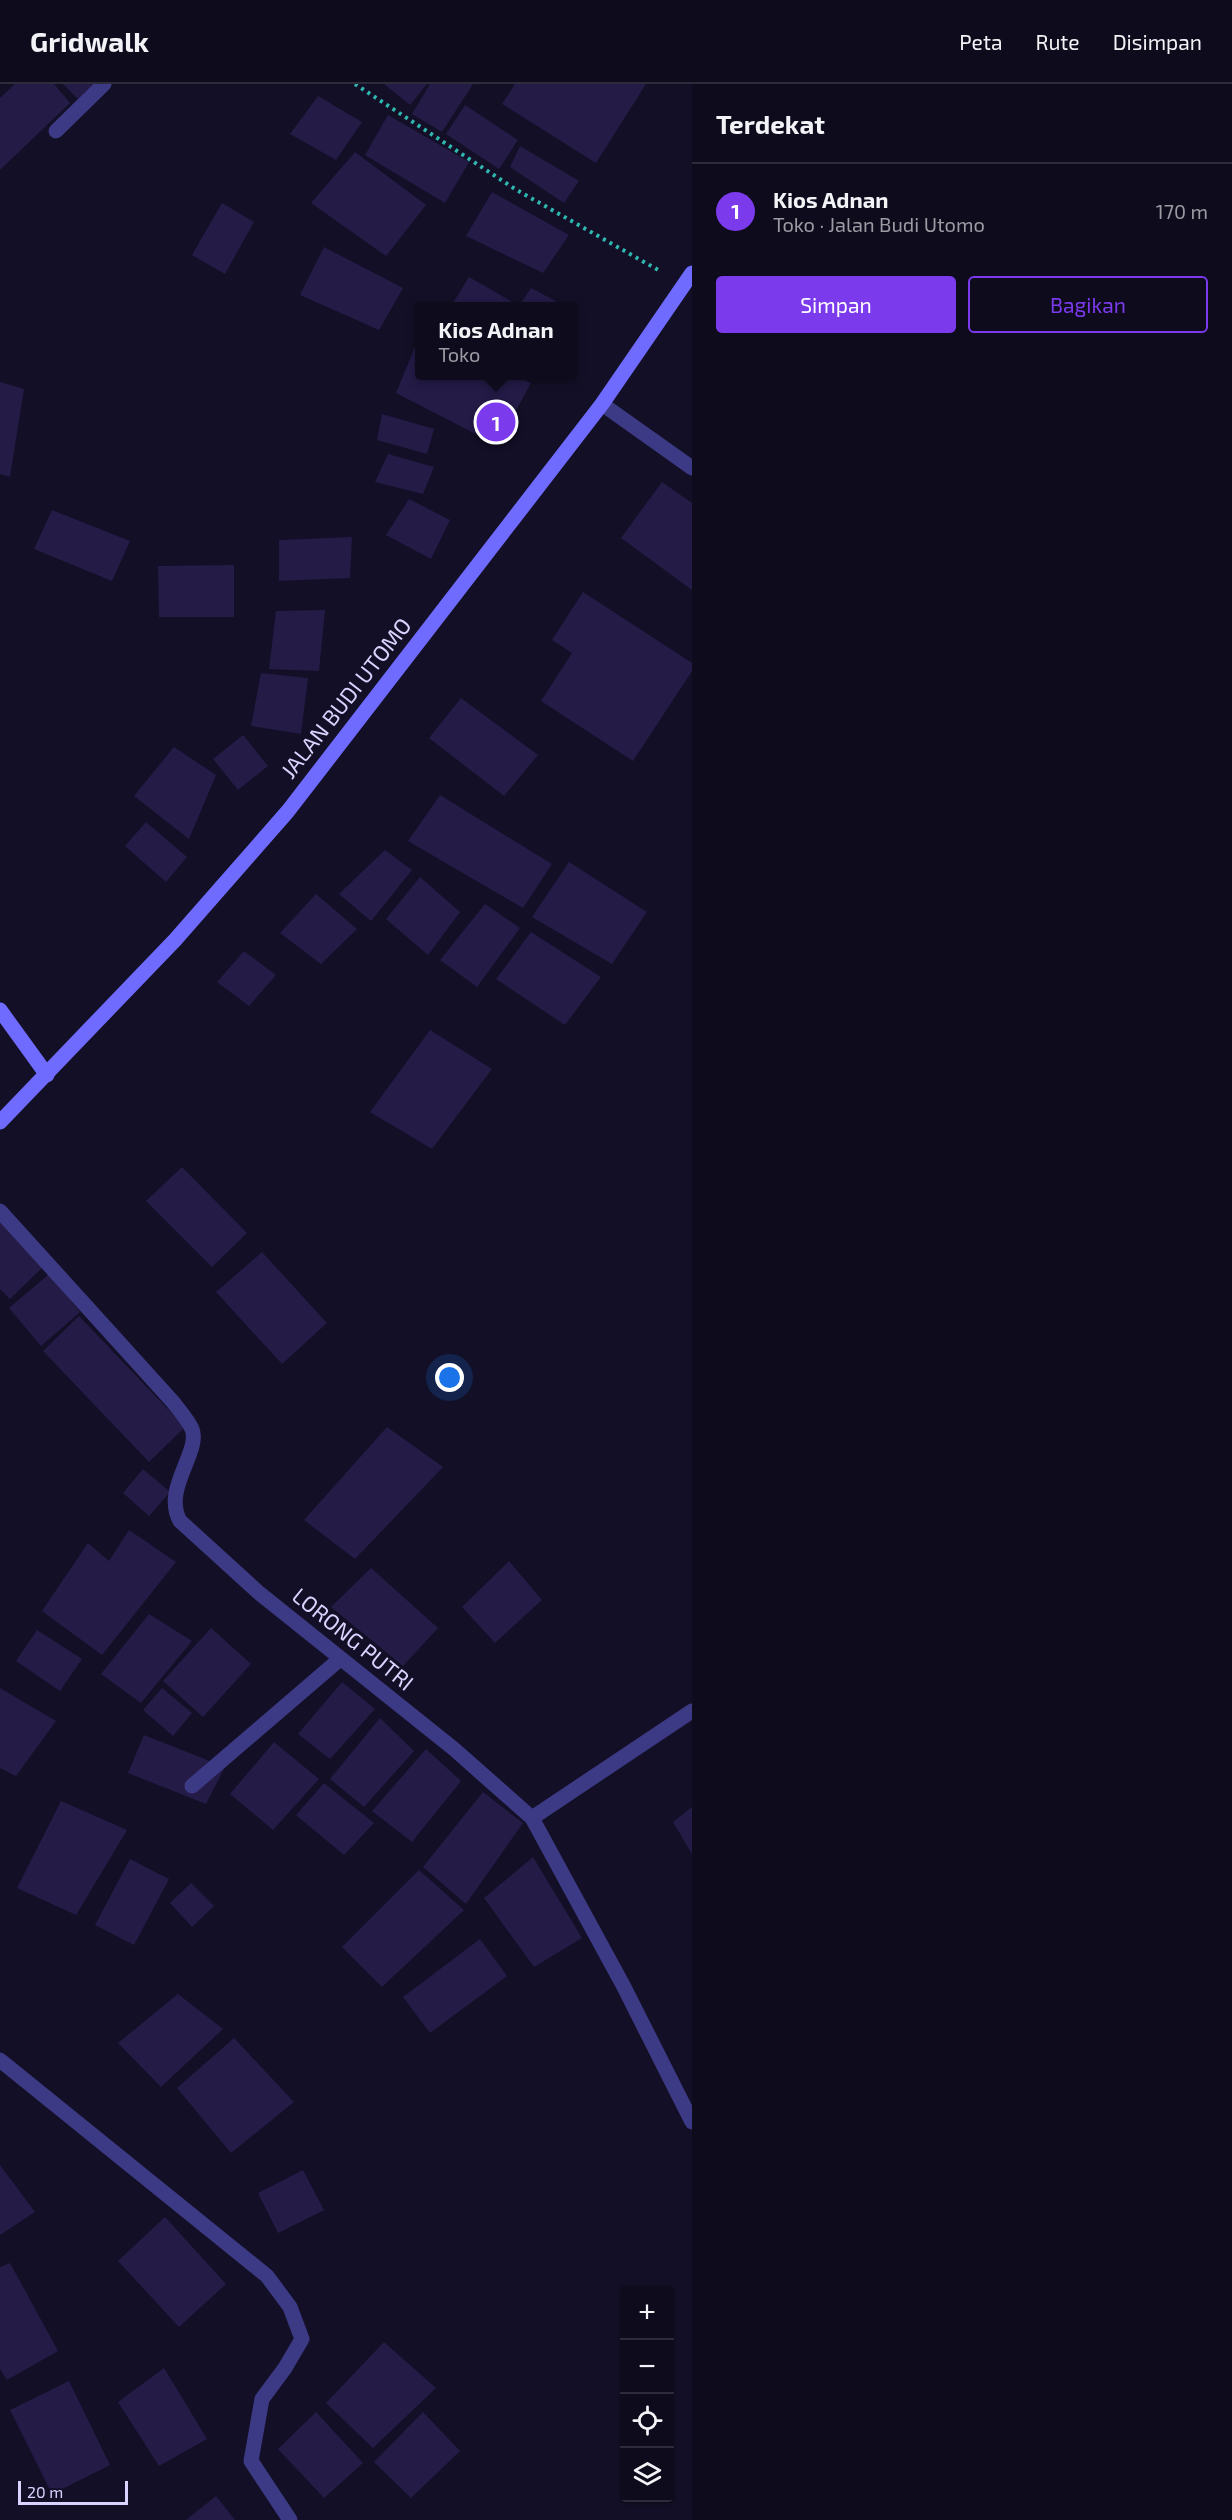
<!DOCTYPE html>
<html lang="id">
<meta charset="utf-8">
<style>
body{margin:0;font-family:"Exo 2",sans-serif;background:#171425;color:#f1f3f6}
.controls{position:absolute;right:18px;bottom:18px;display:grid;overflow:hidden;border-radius:6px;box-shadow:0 2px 4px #0004}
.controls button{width:54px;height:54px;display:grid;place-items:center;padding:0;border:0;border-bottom:2px solid #2e2b3b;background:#0e0b1c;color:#f1f3f6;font:30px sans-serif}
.scale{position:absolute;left:18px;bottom:15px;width:110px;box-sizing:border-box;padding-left:6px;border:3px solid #d9d4ff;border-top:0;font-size:16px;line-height:21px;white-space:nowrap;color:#d9d4ff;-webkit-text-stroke:4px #130f26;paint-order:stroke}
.you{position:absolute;left:450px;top:1294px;width:21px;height:21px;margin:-15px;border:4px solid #fff;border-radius:50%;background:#1a73e8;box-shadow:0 0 0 9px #1a73e833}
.badge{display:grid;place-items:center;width:39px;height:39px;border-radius:50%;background:#7c3aed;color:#fff;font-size:20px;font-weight:700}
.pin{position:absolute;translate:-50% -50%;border:3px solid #fff;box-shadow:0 2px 6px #0006}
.popup{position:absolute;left:415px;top:218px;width:162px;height:78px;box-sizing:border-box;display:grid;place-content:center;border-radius:6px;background:#0e0b1c;filter:drop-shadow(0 2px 4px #0005);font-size:20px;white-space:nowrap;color:#9b9ba3}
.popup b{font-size:22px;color:#f1f3f6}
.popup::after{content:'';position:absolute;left:50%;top:100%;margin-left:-12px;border:12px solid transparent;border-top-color:#0e0b1c}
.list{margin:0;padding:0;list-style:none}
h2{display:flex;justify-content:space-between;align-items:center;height:78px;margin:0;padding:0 24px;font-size:26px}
h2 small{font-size:20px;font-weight:400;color:#9b9ba3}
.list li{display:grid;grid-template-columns:39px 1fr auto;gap:18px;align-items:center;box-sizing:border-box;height:96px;padding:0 24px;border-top:2px solid #2e2b3b}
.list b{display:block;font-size:22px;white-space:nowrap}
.list p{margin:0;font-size:20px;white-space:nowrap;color:#9b9ba3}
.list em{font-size:20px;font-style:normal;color:#9b9ba3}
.actions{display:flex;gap:12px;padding:18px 24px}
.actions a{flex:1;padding:14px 0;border:2px solid #7c3aed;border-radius:6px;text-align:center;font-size:21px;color:#7c3aed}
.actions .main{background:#7c3aed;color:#fff}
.icon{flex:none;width:33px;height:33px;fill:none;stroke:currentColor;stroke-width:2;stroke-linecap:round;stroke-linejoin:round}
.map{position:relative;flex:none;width:692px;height:2436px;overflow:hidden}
header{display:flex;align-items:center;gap:36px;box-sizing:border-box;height:84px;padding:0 30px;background:#0e0b1c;border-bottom:2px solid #2e2b3b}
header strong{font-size:28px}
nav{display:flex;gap:33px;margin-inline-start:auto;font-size:21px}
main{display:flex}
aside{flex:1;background:#0e0b1c}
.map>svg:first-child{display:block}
.building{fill:#241b47}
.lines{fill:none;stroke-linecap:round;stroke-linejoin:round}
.path{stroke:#2fb8b0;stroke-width:4;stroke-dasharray:3 4.5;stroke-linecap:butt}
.street{stroke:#3d3a85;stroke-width:15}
.secondary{stroke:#6f6bff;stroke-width:15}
.labels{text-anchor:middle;stroke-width:5;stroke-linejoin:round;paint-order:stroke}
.street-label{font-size:22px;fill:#d9d4ff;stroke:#130f26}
</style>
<header>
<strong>Gridwalk</strong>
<nav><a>Peta</a><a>Rute</a><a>Disimpan</a></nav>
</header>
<main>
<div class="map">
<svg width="692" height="2436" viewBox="0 0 692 2436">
<rect width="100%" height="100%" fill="#130f26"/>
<g class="building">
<path d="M15,0h39l16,19 -70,67v-72z"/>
<path d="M63,0h30l-15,15z"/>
<path d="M384,0h43l-17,21z"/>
<path d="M430,0h43l-31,48 -30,-18z"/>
<path d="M515,0h131l-50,79 -94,-59z"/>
<path d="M318,12l44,26 -26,38 -46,-26z"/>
<path d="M465,21l53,35 -19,29 -53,-35z"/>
<path d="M388,31l81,47 -24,41 -80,-48z"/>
<path d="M520,62l59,35 -15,22 -54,-36z"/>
<path d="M355,68l71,53 -40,51 -75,-53z"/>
<path d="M492,108l77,43 -26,38 -77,-37z"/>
<path d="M222,119l32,19 -29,52 -33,-19z"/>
<path d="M324,163l79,41 -24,42 -79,-35z"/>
<path d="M469,193l42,24 -4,5h-56z"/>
<path d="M531,204l34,18h-46z"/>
<path d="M419,253l1,39h95l16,7 -34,62 -101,-52z"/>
<path d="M0,298l24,7 -14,88 -10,-3z"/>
<path d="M382,330l52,15 -7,25 -50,-14z"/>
<path d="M388,370l46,13 -11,27 -48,-12z"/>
<path d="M662,398l30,21v87l-71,-52z"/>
<path d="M409,415l41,21 -19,39 -45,-24z"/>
<path d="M52,426l78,31 -18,40 -78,-32z"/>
<path d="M352,453l-2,41 -71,3v-41z"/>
<path d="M234,481v52h-75l-1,-51z"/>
<path d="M583,508l109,71v8l-59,90 -92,-60 31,-48 -20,-13z"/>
<path d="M325,526l-6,61 -50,-2 7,-58z"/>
<path d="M261,589l47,5 -7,56 -50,-8z"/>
<path d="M461,614l77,57 -34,41 -75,-58z"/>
<path d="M243,651l25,31 -30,24 -25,-31z"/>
<path d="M174,663l42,28 -27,64 -55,-43z"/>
<path d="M440,711l112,69 -29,44 -115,-67z"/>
<path d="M146,738l41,35 -21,25 -41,-36z"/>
<path d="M385,766l27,20 -41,51 -32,-27z"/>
<path d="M569,778l78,50 -35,52 -80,-47z"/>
<path d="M420,793l40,35 -32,43 -42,-36z"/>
<path d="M316,810l41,35 -36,35 -41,-31z"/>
<path d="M485,820l35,24 -43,59 -37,-27z"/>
<path d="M531,848l70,45 -36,48 -69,-46z"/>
<path d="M244,867l32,24 -27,31 -32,-24z"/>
<path d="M430,946l62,39 -60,80 -62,-37z"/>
<path d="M182,1083l65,66 -35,34 -66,-66z"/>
<path d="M0,1137l45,44 -35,34 -10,-10z"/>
<path d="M262,1168l65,71 -45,41 -66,-72z"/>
<path d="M49,1190l31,38 -39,34 -32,-38z"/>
<path d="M79,1232l106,111 -36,35 -106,-111z"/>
<path d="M387,1343l56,40 -88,92 -51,-39z"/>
<path d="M143,1385l27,23 -21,24 -26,-23z"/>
<path d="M129,1446l47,32 -74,93 -60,-44 46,-68 21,18z"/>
<path d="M509,1477l33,39 -47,43 -33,-36z"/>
<path d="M371,1484l67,60 -35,38 -72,-59z"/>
<path d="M149,1530l43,27 -51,62 -40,-29z"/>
<path d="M211,1544l40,36 -48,53 -40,-36z"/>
<path d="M37,1546l45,29 -22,32 -44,-30z"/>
<path d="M342,1598l33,27 -45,50 -32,-25z"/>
<path d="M0,1604l56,33 -40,55 -16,-8z"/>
<path d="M162,1604l30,25 -19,23 -30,-26z"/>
<path d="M380,1634l34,33 -50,56 -34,-28z"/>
<path d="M144,1651l81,32 -19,37 -78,-31z"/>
<path d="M274,1658l45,37 -46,51 -43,-36z"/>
<path d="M426,1665l35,32 -49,61 -40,-31z"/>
<path d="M324,1699l50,40 -30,32 -48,-40z"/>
<path d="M483,1708l40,31 -57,81 -43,-37z"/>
<path d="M61,1717l66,29 -51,85 -59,-27z"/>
<path d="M692,1723v47l-19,-32z"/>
<path d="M533,1773l49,81 -48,29 -50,-69z"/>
<path d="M130,1775l39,20 -35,66 -39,-20z"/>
<path d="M419,1786l45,40 -82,77 -40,-40z"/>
<path d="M191,1799l23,23 -22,21 -22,-24z"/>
<path d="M480,1855l27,37 -77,57 -27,-36z"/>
<path d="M178,1910l45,35 -62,58 -43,-44z"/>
<path d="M234,1954l60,64 -63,51 -54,-65z"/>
<path d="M0,2081l35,47 -35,23z"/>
<path d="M303,2086l21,40 -46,23 -20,-40z"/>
<path d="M165,2133l61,67 -47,43 -61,-66z"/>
<path d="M10,2179l48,88 -51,29 -7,-11v-102z"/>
<path d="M384,2258l52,46 -63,60 -47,-45z"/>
<path d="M164,2284l43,71 -48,27 -41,-64z"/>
<path d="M69,2297l41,84 -58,29 -42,-84z"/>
<path d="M316,2328l47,51 -39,35 -46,-49z"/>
<path d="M423,2328l37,39 -49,47 -37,-36z"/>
<path d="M216,2412l19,24h-49z"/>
</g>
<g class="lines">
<path class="path" d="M355,0l160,105 145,82"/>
<g class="street">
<path d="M56,47l48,-47"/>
<path d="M602,320l90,64"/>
<path d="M0,1127l173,191c6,8 15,18 19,27 9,23 -30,60 -12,92l78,71 196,157 78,69 92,169 68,135"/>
<path d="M192,1702l148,-127"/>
<path d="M532,1734l160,-107"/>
<path d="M0,1976l267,216 23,31 12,32 -17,29 -23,31 -11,62 39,59"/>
</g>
<g class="secondary">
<path d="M0,926l47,65"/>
<path d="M0,1038l175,-182 113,-129 314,-407 90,-131"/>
</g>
</g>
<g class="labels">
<g class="street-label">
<text transform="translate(346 614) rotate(-52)" y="8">JALAN BUDI UTOMO</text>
<text transform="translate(353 1555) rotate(39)" y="8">LORONG PUTRI</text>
</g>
</g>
</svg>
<div class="controls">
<button>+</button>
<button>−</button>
<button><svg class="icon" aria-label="locate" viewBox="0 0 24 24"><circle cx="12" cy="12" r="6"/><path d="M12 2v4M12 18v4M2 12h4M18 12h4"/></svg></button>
<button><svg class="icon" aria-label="layers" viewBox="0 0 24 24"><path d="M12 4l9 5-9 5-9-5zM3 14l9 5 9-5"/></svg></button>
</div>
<div class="scale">20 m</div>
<div class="you"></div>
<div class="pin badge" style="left:496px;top:338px">1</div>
<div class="popup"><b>Kios Adnan</b>Toko</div>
</div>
<aside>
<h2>Terdekat<small></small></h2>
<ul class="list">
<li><span class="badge">1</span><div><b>Kios Adnan</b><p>Toko · Jalan Budi Utomo</p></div><em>170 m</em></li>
</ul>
<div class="actions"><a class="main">Simpan</a><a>Bagikan</a></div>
</aside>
</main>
